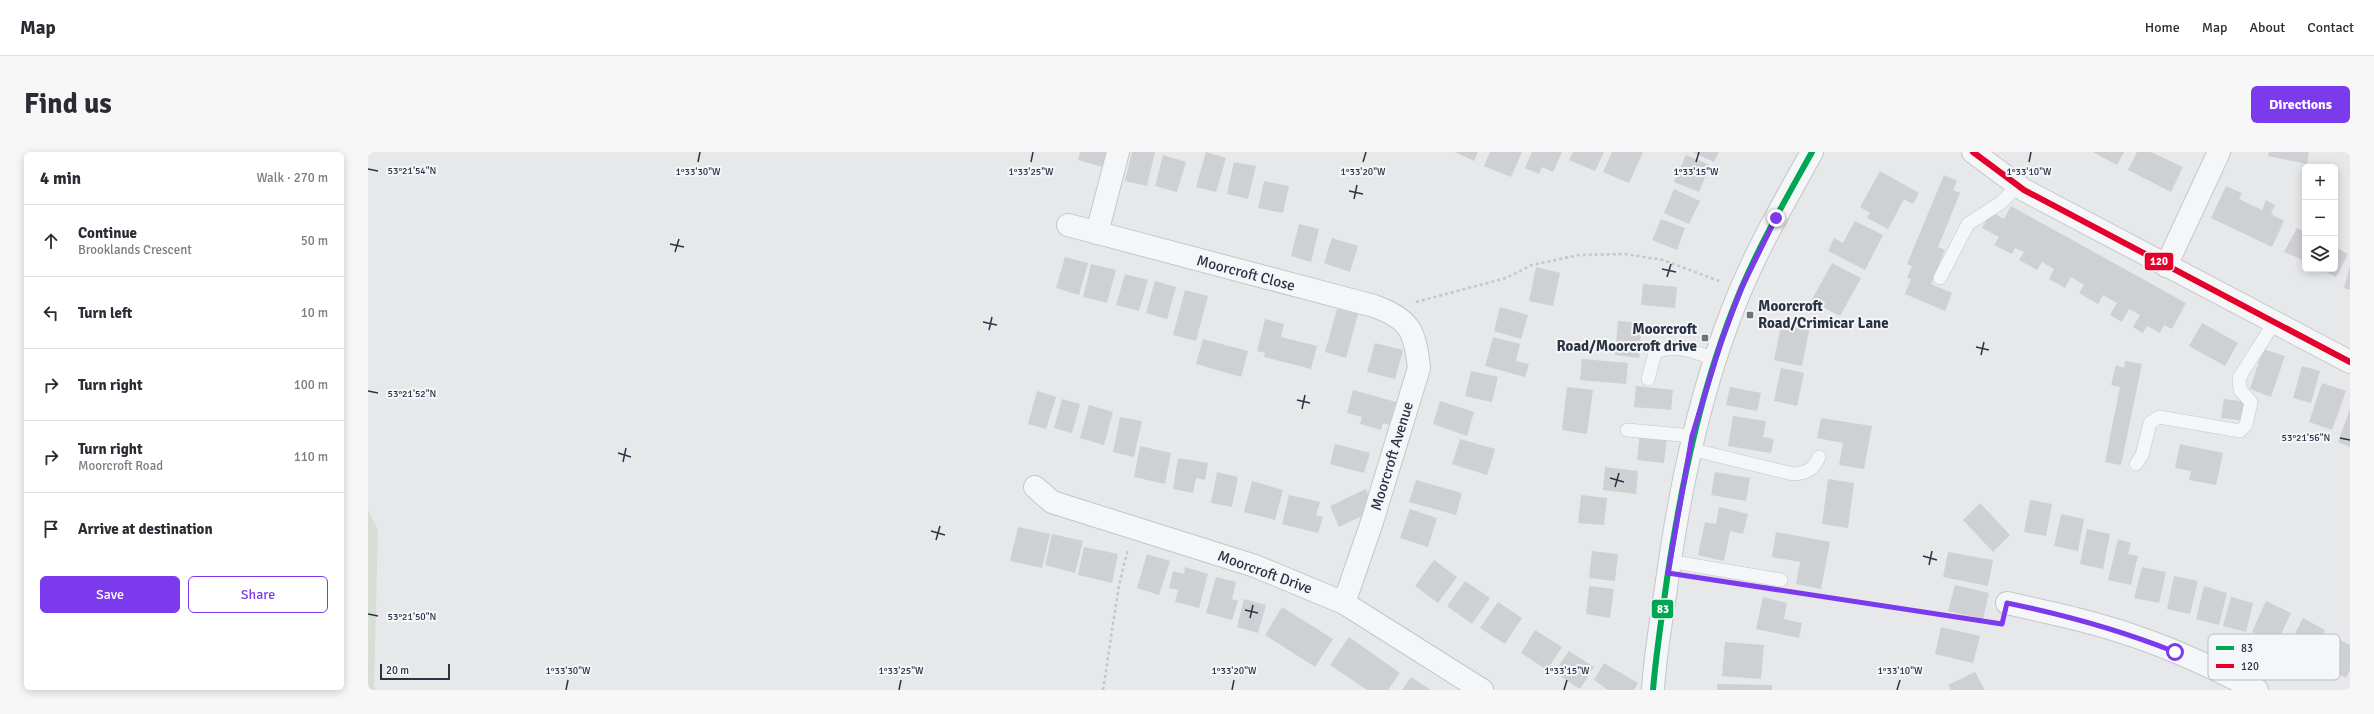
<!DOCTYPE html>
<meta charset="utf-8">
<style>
body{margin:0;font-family:Signika,sans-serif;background:#f7f7f7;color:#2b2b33}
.controls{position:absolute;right:12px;top:12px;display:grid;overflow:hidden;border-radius:6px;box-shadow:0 2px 10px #0003}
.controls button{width:36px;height:36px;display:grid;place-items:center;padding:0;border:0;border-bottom:1px solid #e1e1e2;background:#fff;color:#2b2b33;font:20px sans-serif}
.scale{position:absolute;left:12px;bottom:10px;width:70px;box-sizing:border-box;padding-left:4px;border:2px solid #2b3445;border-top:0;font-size:11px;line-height:14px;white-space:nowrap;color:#2b3445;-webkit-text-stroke:3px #f4f6f9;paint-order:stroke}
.stop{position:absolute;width:12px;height:12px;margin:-9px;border:3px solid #7c3aed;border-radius:50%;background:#fff}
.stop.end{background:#7c3aed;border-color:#fff;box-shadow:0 1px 4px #0008}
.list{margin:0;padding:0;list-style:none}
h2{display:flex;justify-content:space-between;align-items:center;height:52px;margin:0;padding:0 16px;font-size:17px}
h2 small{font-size:13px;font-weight:400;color:#7c7c81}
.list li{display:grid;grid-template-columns:26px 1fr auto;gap:12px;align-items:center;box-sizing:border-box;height:72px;padding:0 16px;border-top:1px solid #e1e1e2}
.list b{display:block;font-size:15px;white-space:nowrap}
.list p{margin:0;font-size:13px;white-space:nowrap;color:#7c7c81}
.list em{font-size:13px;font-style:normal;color:#7c7c81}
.actions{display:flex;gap:8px;padding:12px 16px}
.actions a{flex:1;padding:9px 0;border:1px solid #7c3aed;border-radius:6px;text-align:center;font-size:14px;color:#7c3aed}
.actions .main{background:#7c3aed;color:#fff}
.icon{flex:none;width:22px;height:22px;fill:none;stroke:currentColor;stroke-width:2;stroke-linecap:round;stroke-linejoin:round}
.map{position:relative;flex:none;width:1982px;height:538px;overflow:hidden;border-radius:6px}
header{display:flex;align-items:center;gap:24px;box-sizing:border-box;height:56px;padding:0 20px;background:#fff;border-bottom:1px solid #e1e1e2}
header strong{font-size:19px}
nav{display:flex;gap:22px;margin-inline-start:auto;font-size:14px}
.intro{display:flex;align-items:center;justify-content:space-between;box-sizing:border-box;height:96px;padding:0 24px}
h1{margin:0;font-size:28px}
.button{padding:10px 18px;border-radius:6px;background:#7c3aed;color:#fff;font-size:14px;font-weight:700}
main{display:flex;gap:24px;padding:0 24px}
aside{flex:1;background:#fff;border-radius:6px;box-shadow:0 2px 10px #0003}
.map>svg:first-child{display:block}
.green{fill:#d6ded6}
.building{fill:#ced0d3}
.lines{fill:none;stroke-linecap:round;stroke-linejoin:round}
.service-casing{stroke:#c4c6c8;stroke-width:14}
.minor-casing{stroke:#c4c6c8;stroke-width:24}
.tertiary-casing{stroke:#c4c6c8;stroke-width:24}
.path{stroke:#c5c6ca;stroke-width:2.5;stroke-dasharray:3 3;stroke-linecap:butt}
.service{stroke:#f5f6f7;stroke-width:13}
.minor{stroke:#f5f6f7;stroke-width:22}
.tertiary{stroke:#f5f6f7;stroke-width:22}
.bus-1-casing{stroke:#f4f6f9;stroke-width:9}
.bus-2-casing{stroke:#f4f6f9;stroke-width:9}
.bus-1{stroke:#00a651;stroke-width:6}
.bus-2{stroke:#e4002b;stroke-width:6}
.route{stroke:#7c3aed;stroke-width:5}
.ticks{fill:none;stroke:#2b3445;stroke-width:1.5}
.poi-dot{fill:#6c737f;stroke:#f4f6f9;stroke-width:1.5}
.labels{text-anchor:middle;stroke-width:4;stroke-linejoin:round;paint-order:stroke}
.street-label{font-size:15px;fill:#2b3445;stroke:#f4f6f9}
.poi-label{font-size:15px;font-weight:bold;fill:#2b3445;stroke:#f4f6f9;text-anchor:start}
.key{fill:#f4f6f9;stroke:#b8bcc3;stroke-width:1}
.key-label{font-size:11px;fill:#2b3445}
.ticks-label{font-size:10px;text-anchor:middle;fill:#2b3445;stroke:#f4f6f9;stroke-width:4;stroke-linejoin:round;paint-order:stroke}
.line-badge{stroke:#f4f6f9;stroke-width:1.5}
.badge-label{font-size:11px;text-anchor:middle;font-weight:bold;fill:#fff}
</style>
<header>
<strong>Map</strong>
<nav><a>Home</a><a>Map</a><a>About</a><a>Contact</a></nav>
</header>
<div class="intro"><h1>Find us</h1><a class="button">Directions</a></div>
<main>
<aside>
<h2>4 min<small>Walk · 270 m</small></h2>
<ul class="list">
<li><svg class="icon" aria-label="ahead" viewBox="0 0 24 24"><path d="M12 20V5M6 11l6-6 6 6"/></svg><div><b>Continue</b><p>Brooklands Crescent</p></div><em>50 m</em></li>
<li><svg class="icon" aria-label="left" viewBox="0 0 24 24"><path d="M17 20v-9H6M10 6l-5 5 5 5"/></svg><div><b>Turn left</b></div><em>10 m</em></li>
<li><svg class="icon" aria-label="right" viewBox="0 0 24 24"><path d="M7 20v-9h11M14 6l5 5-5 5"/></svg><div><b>Turn right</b></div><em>100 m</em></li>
<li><svg class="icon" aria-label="right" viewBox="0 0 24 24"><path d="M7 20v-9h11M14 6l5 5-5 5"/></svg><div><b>Turn right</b><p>Moorcroft Road</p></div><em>110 m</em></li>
<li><svg class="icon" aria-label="arrive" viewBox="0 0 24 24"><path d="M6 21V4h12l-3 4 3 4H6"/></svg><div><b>Arrive at destination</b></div></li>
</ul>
<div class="actions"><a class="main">Save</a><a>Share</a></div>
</aside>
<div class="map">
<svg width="1982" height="538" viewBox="0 0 1982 538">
<rect width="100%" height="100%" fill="#e6e8ea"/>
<path class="green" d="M0,358l10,20 -4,157 2,3h-8z"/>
<g class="building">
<path d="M712,0h31l-4,16 -29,-8z"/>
<path d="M764,0h23l-8,34 -22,-5z"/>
<path d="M838,0l20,6 -10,34 -20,-5z"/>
<path d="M1087,0h23l-4,9z"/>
<path d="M1122,0h32l-11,25 -27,-11z"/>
<path d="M1164,0h30l-9,20 -11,-5 -3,7 -14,-6z"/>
<path d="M1205,0h31l-9,19 -26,-11z"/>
<path d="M1244,0h31l-14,31 -26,-11z"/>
<path d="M1324,0h27l-5,10z"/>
<path d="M1725,0h31l-7,13z"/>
<path d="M1769,0h14l32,15 -12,25 -43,-22z"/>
<path d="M1901,0h40l-2,12 -39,-8z"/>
<path d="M795,3l23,7 -9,30 -22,-6z"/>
<path d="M1318,3l24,10 -11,27 -25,-10z"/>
<path d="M866,10l22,4 -8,33 -21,-5z"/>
<path d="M1512,19l39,22 -6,11 -9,-5 -16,30 -21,-11 3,-5 -10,-6z"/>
<path d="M1576,23l13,6 -4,9 7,3 -22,54 7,3 -14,34 21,9 -7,18 -40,-17 6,-15 -4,-1 5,-12 -5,-2z"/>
<path d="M896,29l25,5 -6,27 -25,-5z"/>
<path d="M1858,34l16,7 -3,6 23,11 4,-10 9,5 -4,9 13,7 -12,26 -61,-29z"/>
<path d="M1306,37l26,12 -11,23 -25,-11z"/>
<path d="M1643,54l175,97 -14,26 -8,-4 -4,8 -13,-7 -4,7 -10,-6 7,-12 -11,-6 -7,13 -12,-7 7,-12 -14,-8 -5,9 -19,-11 5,-8 -13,-8 -6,11 -16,-9 5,-10 -12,-7 -5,8 -18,-10 5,-8 -9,-4 -3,6 -18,-9 5,-8 -17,-9 9,-16 13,7z"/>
<path d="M1293,67l24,9 -8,22 -25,-10z"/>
<path d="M1487,69l28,14 -18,35 -37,-19 6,-13 9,5z"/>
<path d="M931,72l20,5 -8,33 -20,-6z"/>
<path d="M1929,76l8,4v29l-21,-9z"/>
<path d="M964,86l26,8 -8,26 -26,-9z"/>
<path d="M1967,95l13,7 -12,23 -16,-8h15z"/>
<path d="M697,105l23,6 -9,32 -23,-7z"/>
<path d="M1464,111l29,15 -21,38 -29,-15z"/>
<path d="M723,112l25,6 -9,33 -24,-6z"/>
<path d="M1982,114v24l-6,-2z"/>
<path d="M1168,115l24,6 -7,33 -24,-5z"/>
<path d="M757,122l23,6 -9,31 -23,-6z"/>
<path d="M787,129l21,6 -9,32 -21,-6z"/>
<path d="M1275,132l34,3 -2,21 -34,-3z"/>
<path d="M817,138l23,6 -12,45 -23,-6z"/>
<path d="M1132,155l28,8 -7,24 -27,-8z"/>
<path d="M969,157l21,5 -12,44 -21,-6z"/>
<path d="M897,167l19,5 -3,13 36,9 -6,23 -47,-12 1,-4 -8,-2z"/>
<path d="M1250,169l24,2 -3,35 -24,-3z"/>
<path d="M1414,169l28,5 -8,40 -28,-6z"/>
<path d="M1834,171l36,20 -13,23 -36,-20z"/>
<path d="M1125,185l27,7 -4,17 13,3 -4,13 -40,-11z"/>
<path d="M835,187l45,12 -7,26 -45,-13z"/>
<path d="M1007,191l28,7 -8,29 -28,-7z"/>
<path d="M1895,197l22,7 -14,41 -21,-8z"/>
<path d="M1214,207l46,4 -2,21 -46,-4z"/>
<path d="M1757,209l17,3 -21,101 -16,-3 15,-75 -9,-2 5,-20 8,3z"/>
<path d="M1934,214l18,5 -9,32 -18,-5z"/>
<path d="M1413,216l23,5 -7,33 -23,-5z"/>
<path d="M1103,219l27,6 -6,25 -27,-6z"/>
<path d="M1954,231l24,8 -14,39 -23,-8z"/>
<path d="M1268,234l37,4 -2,20 -37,-3z"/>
<path d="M1199,235l26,3 -6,44 -25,-4z"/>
<path d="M1362,235l31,6 -4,18 -31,-6z"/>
<path d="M985,238l43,12 -7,23 -6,-2 -2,7 -21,-6 2,-7 -15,-4z"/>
<path d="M669,239l19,6 -10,32 -18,-5z"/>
<path d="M694,247l18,5 -8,29 -18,-5z"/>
<path d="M1856,247l24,3 -3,19 -24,-3z"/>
<path d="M1072,249l34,11 -7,24 -34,-12z"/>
<path d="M721,253l24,7 -9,33 -24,-7z"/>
<path d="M1982,257v38l-12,-5z"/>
<path d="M1365,264l33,5 -3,16 11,2 -3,14 -43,-7z"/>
<path d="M752,265l22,4 -8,36 -21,-5z"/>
<path d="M1453,266l51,8 -8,43 -25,-4 4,-22 -26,-5z"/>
<path d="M1272,280l27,3 -3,28 -27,-3z"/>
<path d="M1092,287l35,10 -8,26 -35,-11z"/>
<path d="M967,292l35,9 -6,20 -34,-9z"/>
<path d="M1812,292l43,9 -7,32 -27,-5 2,-9 -16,-3z"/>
<path d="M772,294l31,7 -6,31 -31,-7z"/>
<path d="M810,306l30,5 -3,17 -9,-2 -3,15 -20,-4z"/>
<path d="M1237,315l33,4 -2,23 -33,-4z"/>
<path d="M849,320l21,5 -6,30 -21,-4z"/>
<path d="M1347,320l35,6 -4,23 -35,-6z"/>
<path d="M1460,327l26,4 -6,45 -26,-4z"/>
<path d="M1048,328l46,13 -6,22 -47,-13z"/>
<path d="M884,329l31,9 -8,30 -31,-8z"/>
<path d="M998,337l4,11 -8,16 -23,11 -9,-21z"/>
<path d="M921,343l31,7 -4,13 7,2 -5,16 -36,-9z"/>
<path d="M1213,343l26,3 -3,27 -26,-2z"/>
<path d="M1662,348l22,4 -6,32 -22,-4z"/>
<path d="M1612,351l30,32 -17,17 -30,-32z"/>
<path d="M1351,355l29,7 -5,20 -13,-3 -6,30 -26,-6 7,-33 11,2z"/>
<path d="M1042,357l27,9 -9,29 -28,-9z"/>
<path d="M1693,362l23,5 -6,32 -24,-5z"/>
<path d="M650,375l32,7 -8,34 -32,-7z"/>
<path d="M1719,377l23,5 -7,35 -23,-5z"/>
<path d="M1408,380l54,10 -9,47 -25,-5 4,-22 -28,-5z"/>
<path d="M684,382l31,7 -8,32 -30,-8z"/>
<path d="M1750,387l13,4 -3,11 10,2 -7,29 -23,-5z"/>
<path d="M716,395l34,7 -6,29 -34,-8z"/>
<path d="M1224,399l26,3 -3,27 -26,-3z"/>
<path d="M1580,400l45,8 -5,26 -45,-9z"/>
<path d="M779,402l23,7 -11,34 -22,-7z"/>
<path d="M1066,408l23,17 -19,26 -23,-17z"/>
<path d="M817,415l23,7 -9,34 -24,-6 3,-12 -9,-2 4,-17 11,3z"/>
<path d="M1774,415l24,5 -7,31 -25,-5z"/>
<path d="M1806,424l24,5 -8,33 -23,-5z"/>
<path d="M848,425l20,5 -4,17 6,2 -6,19 -26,-7z"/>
<path d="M1097,429l25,17 -18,26 -25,-18z"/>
<path d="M1587,433l34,8 -6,26 -35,-8z"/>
<path d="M1221,434l25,3 -4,29 -24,-4z"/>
<path d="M1836,434l23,7 -8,32 -23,-6z"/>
<path d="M1395,445l24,6 -3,16 18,4 -3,15 -43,-9z"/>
<path d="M1863,445l22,6 -7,29 -23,-6z"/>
<path d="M876,447l22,6 -8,28 -21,-6z"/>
<path d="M1898,449l25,12 -14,30 -25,-11z"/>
<path d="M1130,450l24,16 -17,26 -25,-16z"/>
<path d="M914,455l51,32 -18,28 -50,-32z"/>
<path d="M1935,466l22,12 -15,30 -23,-11z"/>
<path d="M1573,475l39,9 -7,27 -38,-9z"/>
<path d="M1167,478l27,17 -15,23 -26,-17z"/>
<path d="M981,485l51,36 -12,17h-21l-37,-25z"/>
<path d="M1970,487l12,6v25l-4,8 -23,-12z"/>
<path d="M1357,490l39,3 -3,34 -39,-3z"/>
<path d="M1201,499l25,16 -14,22 -26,-17z"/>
<path d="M1236,511l34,20 -4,7h-26l-14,-10z"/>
<path d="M1607,520l10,18h-34l-3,-5z"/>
<path d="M1043,525l20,13h-29z"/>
<path d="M1349,532l55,1v5h-55z"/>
</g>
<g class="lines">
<g class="service-casing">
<g id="service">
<path d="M1572,126l28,-54 34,-22 16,-17"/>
<path d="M1280,227l7,-26c20,-11 41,0 61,6"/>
<path d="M1259,278l65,6"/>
<path d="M1322,297l103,25c14,-1 20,-4 26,-17"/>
<path d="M1768,312l6,-9 8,-32 9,-6 81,14 6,-6 5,-23 -11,-12 -1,-12 35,-55"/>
<path d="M1300,409l113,19"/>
</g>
</g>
<g class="minor-casing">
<g id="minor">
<path d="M700,73l306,81c36,13 41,25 45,62l-47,154 -28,81"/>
<path d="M729,81l21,-81"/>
<path d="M1798,114l53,-114"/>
<path d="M667,335l17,15 203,64 89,37 138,87"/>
<path d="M1639,451c44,10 88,19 130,34 41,14 81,33 120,53"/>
<path d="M1285,538c2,-34 8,-68 13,-102 14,-102 35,-204 75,-299 20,-47 46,-92 71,-137"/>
</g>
</g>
<g class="tertiary-casing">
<path id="tertiary" d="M1605,0l51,38 326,172"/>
</g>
<g class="path">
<path d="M1048,150l90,-24 26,-13 47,-10 46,-1 38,6 56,21"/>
<path d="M1426,441l199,29"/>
<path d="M735,538l16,-105 9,-36"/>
</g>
<use href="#service" class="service"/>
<use href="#minor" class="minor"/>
<use href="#tertiary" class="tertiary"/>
<g class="bus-1-casing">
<path id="bus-1" d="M1285,538c3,-37 9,-74 14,-111 15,-99 35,-197 74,-290 20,-47 46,-92 71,-137"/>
</g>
<g class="bus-2-casing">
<path id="bus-2" d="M1605,0l51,38 326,172"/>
</g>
<use href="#bus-1" class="bus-1"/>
<use href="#bus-2" class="bus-2"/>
</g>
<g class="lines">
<path class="route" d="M1408,66l-35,71 -20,53 -29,94 -24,137 334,51 5,-21c58,12 113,27 168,49"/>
</g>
<path class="ticks" d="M330,10l2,-10M663,10l2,-10M995,10l3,-10M1328,10l3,-10M1661,10l2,-10M0,17l10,2M981,39l14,3M986,47l3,-14M302,92l14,3M307,100l4,-13M1294,117l14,3M1299,125l4,-13M615,170l14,3M621,178l3,-13M1608,195l13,3M1613,203l3,-13M0,239l10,2M929,248l13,3M934,257l3,-14M1972,286l10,2M250,301l13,4M255,310l3,-14M1242,326l14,4M1247,335l4,-14M563,379l14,4M568,388l4,-14M1555,404l14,4M1561,413l3,-14M877,458l13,3M0,462l10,2M882,466l3,-13M198,538l2,-10M531,538l2,-10M864,538l2,-10M1196,538l3,-10M1529,538l3,-10"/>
<g class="poi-dot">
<rect x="1378" y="159" width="8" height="8" rx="2"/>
<rect x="1333" y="182" width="8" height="8" rx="2"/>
</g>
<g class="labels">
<g class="street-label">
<text transform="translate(878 121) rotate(15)" y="5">Moorcroft Close</text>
<text transform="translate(1024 304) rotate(-73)" y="5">Moorcroft Avenue</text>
<text transform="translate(897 420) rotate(20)" y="5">Moorcroft Drive</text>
</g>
<g class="poi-label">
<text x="1390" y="159">Moorcroft<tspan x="1390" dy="17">Road/Crimicar Lane</tspan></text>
<text x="1329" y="182" text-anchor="end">Moorcroft<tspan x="1329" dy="17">Road/Moorcroft drive</tspan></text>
</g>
</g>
<rect x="1840" y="482" width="132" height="46" rx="6" class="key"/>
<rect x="1848" y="494" width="18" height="4" fill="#00a651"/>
<rect x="1848" y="512" width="18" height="4" fill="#e4002b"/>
<g class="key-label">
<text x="1873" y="500">83</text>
<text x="1873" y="518">120</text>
</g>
<g class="ticks-label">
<text x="44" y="22">53°21'54"N</text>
<text x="330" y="23">1°33'30"W</text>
<text x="663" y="23">1°33'25"W</text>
<text x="995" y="23">1°33'20"W</text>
<text x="1328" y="23">1°33'15"W</text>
<text x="1661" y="23">1°33'10"W</text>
<text x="44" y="245">53°21'52"N</text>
<text x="1938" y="289">53°21'56"N</text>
<text x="44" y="468">53°21'50"N</text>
<text x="200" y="522">1°33'30"W</text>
<text x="533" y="522">1°33'25"W</text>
<text x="866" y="522">1°33'20"W</text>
<text x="1199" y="522">1°33'15"W</text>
<text x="1532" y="522">1°33'10"W</text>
</g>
<g class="line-badge">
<rect x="1776" y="100" width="30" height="19" rx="4" fill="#e4002b"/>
<rect x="1283" y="447" width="23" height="20" rx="4" fill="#00a651"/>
</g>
<g class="badge-label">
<text x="1791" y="113">120</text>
<text x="1295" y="461">83</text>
</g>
</svg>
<div class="controls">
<button>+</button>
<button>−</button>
<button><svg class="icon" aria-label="layers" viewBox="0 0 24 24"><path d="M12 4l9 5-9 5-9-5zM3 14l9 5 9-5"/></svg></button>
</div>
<div class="scale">20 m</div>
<div class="stop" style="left:1807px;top:500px"></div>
<div class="stop end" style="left:1408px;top:66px"></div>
</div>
</main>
